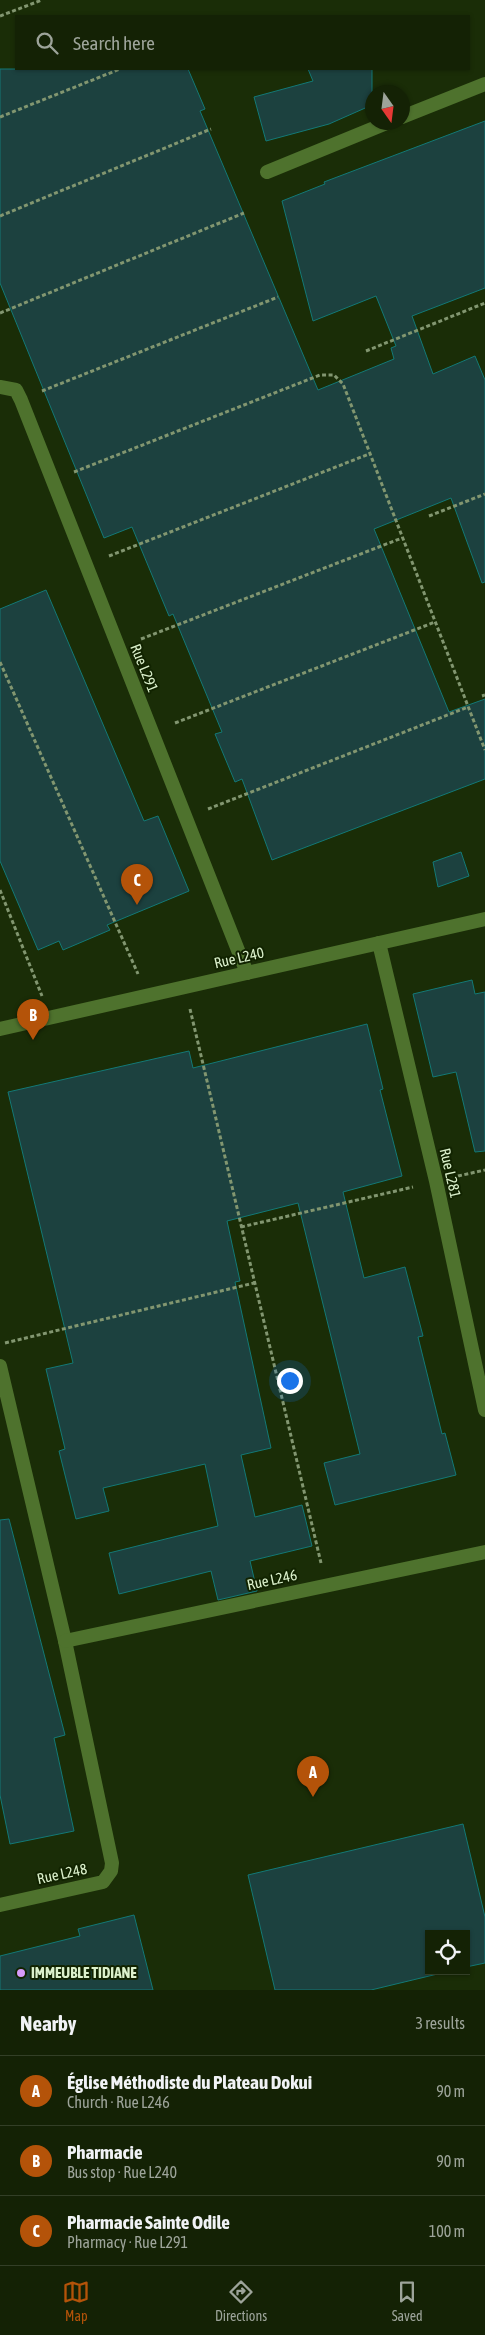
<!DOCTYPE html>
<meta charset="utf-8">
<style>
body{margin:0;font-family:"Asap Condensed",sans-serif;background:#1d2a0f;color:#f1f3f6}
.controls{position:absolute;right:15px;bottom:15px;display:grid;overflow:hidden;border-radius:0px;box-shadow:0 1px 4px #0004}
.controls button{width:45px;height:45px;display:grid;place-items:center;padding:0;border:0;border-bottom:1px solid #333f27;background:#142205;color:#f1f3f6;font:25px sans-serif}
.compass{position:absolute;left:365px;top:85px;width:45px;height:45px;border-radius:50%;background:#142205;box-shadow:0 1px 4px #0004;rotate:166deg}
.you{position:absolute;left:289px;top:1380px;width:18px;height:18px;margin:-12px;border:4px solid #fff;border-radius:50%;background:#1a73e8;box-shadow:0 0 0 8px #1a73e833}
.badge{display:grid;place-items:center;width:32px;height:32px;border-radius:50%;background:#b45309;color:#fff;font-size:16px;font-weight:700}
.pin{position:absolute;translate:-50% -41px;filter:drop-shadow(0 1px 2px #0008)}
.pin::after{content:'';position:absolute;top:26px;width:18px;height:15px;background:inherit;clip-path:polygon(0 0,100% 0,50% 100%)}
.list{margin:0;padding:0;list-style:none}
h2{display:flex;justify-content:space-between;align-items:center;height:65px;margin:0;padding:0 20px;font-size:21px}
h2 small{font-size:16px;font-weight:400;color:#9da49a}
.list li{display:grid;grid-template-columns:32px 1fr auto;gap:15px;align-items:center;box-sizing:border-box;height:70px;padding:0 20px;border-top:1px solid #333f27}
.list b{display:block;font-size:19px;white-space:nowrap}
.list p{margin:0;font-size:16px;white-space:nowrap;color:#9da49a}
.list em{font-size:16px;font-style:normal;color:#9da49a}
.icon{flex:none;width:28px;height:28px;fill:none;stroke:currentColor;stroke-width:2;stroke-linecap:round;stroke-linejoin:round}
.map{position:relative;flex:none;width:485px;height:1990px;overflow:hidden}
.search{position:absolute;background:#142205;box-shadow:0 1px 4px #0004;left:15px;right:15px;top:15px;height:55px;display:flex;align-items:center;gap:12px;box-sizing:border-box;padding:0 18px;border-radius:0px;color:#9da49a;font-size:19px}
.sheet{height:275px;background:#142205}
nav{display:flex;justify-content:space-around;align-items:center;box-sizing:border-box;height:70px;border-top:1px solid #333f27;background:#142205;font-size:14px;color:#9da49a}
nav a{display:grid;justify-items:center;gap:2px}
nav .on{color:#b45309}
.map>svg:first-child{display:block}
.building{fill:#1c413f;stroke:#137976}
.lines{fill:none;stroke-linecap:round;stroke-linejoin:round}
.path{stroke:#829670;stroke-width:3;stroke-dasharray:4 2.5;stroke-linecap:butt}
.minor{stroke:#4e722d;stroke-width:14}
.poi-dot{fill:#d69bfa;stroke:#112300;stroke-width:2}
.labels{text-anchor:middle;stroke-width:4;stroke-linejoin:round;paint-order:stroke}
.street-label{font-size:15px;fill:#dcf1cc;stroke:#112300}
.poi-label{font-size:15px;font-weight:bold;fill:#dcf1cc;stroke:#112300;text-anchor:start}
</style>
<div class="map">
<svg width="485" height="1990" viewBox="0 0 485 1990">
<rect width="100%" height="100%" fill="#1a2d07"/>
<g class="building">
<path d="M0,69h188l17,40 -5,2 118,279 76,-31 -3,-11 5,-2 -20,-50 -63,25 -31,-120 43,-17 -1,-2 161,-61v167l-73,28 21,58 42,-18 10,24v202l-3,1 -31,-85 -77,31 75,183 36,-13v80l-213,81 -30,-81 -7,3 -20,-48 7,-2 -49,-118 -4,2 -37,-89 -28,11 -104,-255z"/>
<path d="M308,69h64v36l-43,19 -63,17 -12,-44 59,-16z"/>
<path d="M46,590l98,231 14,-5 31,75 -82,34 3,5 -47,20 -4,-9 -21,9 -38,-89v-252z"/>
<path d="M461,852l8,24 -31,11 -5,-25z"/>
<path d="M472,980l3,14 10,-2v159l-10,1 -19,-80 -23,5 -20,-83z"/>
<path d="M367,1024l16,65 -3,1 22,86 -59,16 21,86 41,-11 18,69 -5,1 24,97 3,-1 11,42 -121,30 -11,-42 36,-9 -62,-251 -71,18 13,60 -5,1 36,166 -30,7 14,62 47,-12 10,41 -62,15 7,30 -39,9 -7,-29 -92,23 -10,-41 109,-27 -13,-62 -102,24 6,23 -33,8 -17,-68 6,-2 -19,-80 27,-6 -65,-271 181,-41 4,17z"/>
<path d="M9,1519l56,216 -11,3 20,93 -64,13 -10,-49v-275z"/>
<path d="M463,1824l22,93v46l-19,4v-33h-37v37h21l-79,19h-96l-27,-115z"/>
<path d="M134,1915l19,75h-153v-34l80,-20 -2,-7z"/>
</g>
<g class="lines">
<g class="path">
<path d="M0,16l42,-16"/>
<path d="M0,117l120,-48"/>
<path d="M0,216l211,-87"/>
<path d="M0,313l244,-100"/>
<path d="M366,351l119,-48"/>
<path d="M42,391l236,-94"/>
<path d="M74,472l246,-97h14l9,9 142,366"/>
<path d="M429,516l56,-22"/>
<path d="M109,556l260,-102"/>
<path d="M141,639l261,-101"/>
<path d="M0,662l138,312"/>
<path d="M482,696l3,-1"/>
<path d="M175,723l260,-101"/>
<path d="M208,809l260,-102"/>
<path d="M0,890l42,106"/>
<path d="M190,1009l131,554"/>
<path d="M458,1176l27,-6"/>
<path d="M241,1227l172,-40"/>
<path d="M5,1343l249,-60"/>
</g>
<g class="minor">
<path d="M402,117l83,-33"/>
<path d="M267,172l122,-50"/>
<path d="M0,387l16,3 5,10 226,573"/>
<path d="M379,943l57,238 49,229"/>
<path d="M0,1029l485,-110"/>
<path d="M0,1366l65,275 47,222 -1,8 -8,11 -103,23"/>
<path d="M65,1641l420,-89"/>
</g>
</g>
<circle class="poi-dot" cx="21" cy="1973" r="5"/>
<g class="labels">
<g class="street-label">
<text transform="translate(144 668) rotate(68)" y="5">Rue L291</text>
<text transform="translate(239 958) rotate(-13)" y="5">Rue L240</text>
<text transform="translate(450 1173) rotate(77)" y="5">Rue L281</text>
<text transform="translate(272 1580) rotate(-12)" y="5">Rue L246</text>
<text transform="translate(62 1874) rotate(-12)" y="5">Rue L248</text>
</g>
<g class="poi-label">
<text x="31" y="1978">IMMEUBLE TIDIANE</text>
</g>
</g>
</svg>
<div class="controls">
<button><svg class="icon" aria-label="locate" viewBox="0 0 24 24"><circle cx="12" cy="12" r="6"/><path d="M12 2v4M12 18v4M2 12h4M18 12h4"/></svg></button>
</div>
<svg class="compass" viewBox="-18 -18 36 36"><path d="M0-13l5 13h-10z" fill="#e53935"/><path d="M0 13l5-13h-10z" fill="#9da49a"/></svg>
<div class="you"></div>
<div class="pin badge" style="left:313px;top:1797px">A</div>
<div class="pin badge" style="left:33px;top:1040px">B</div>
<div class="pin badge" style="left:137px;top:905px">C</div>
<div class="search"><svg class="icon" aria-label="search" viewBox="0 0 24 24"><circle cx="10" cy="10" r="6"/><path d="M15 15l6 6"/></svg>Search here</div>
</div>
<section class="sheet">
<h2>Nearby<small>3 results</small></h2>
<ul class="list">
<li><span class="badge">A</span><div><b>Église Méthodiste du Plateau Dokui</b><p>Church · Rue L246</p></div><em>90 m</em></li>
<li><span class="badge">B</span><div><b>Pharmacie</b><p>Bus stop · Rue L240</p></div><em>90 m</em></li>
<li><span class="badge">C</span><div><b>Pharmacie Sainte Odile</b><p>Pharmacy · Rue L291</p></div><em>100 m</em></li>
</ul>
</section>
<nav>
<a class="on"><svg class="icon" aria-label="map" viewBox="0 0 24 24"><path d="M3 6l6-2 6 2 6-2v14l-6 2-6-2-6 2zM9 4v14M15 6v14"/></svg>Map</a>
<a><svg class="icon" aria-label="directions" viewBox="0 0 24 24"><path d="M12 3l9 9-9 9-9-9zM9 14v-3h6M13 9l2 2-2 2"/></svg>Directions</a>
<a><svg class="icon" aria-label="saved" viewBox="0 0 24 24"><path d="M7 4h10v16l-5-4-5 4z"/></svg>Saved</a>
</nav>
